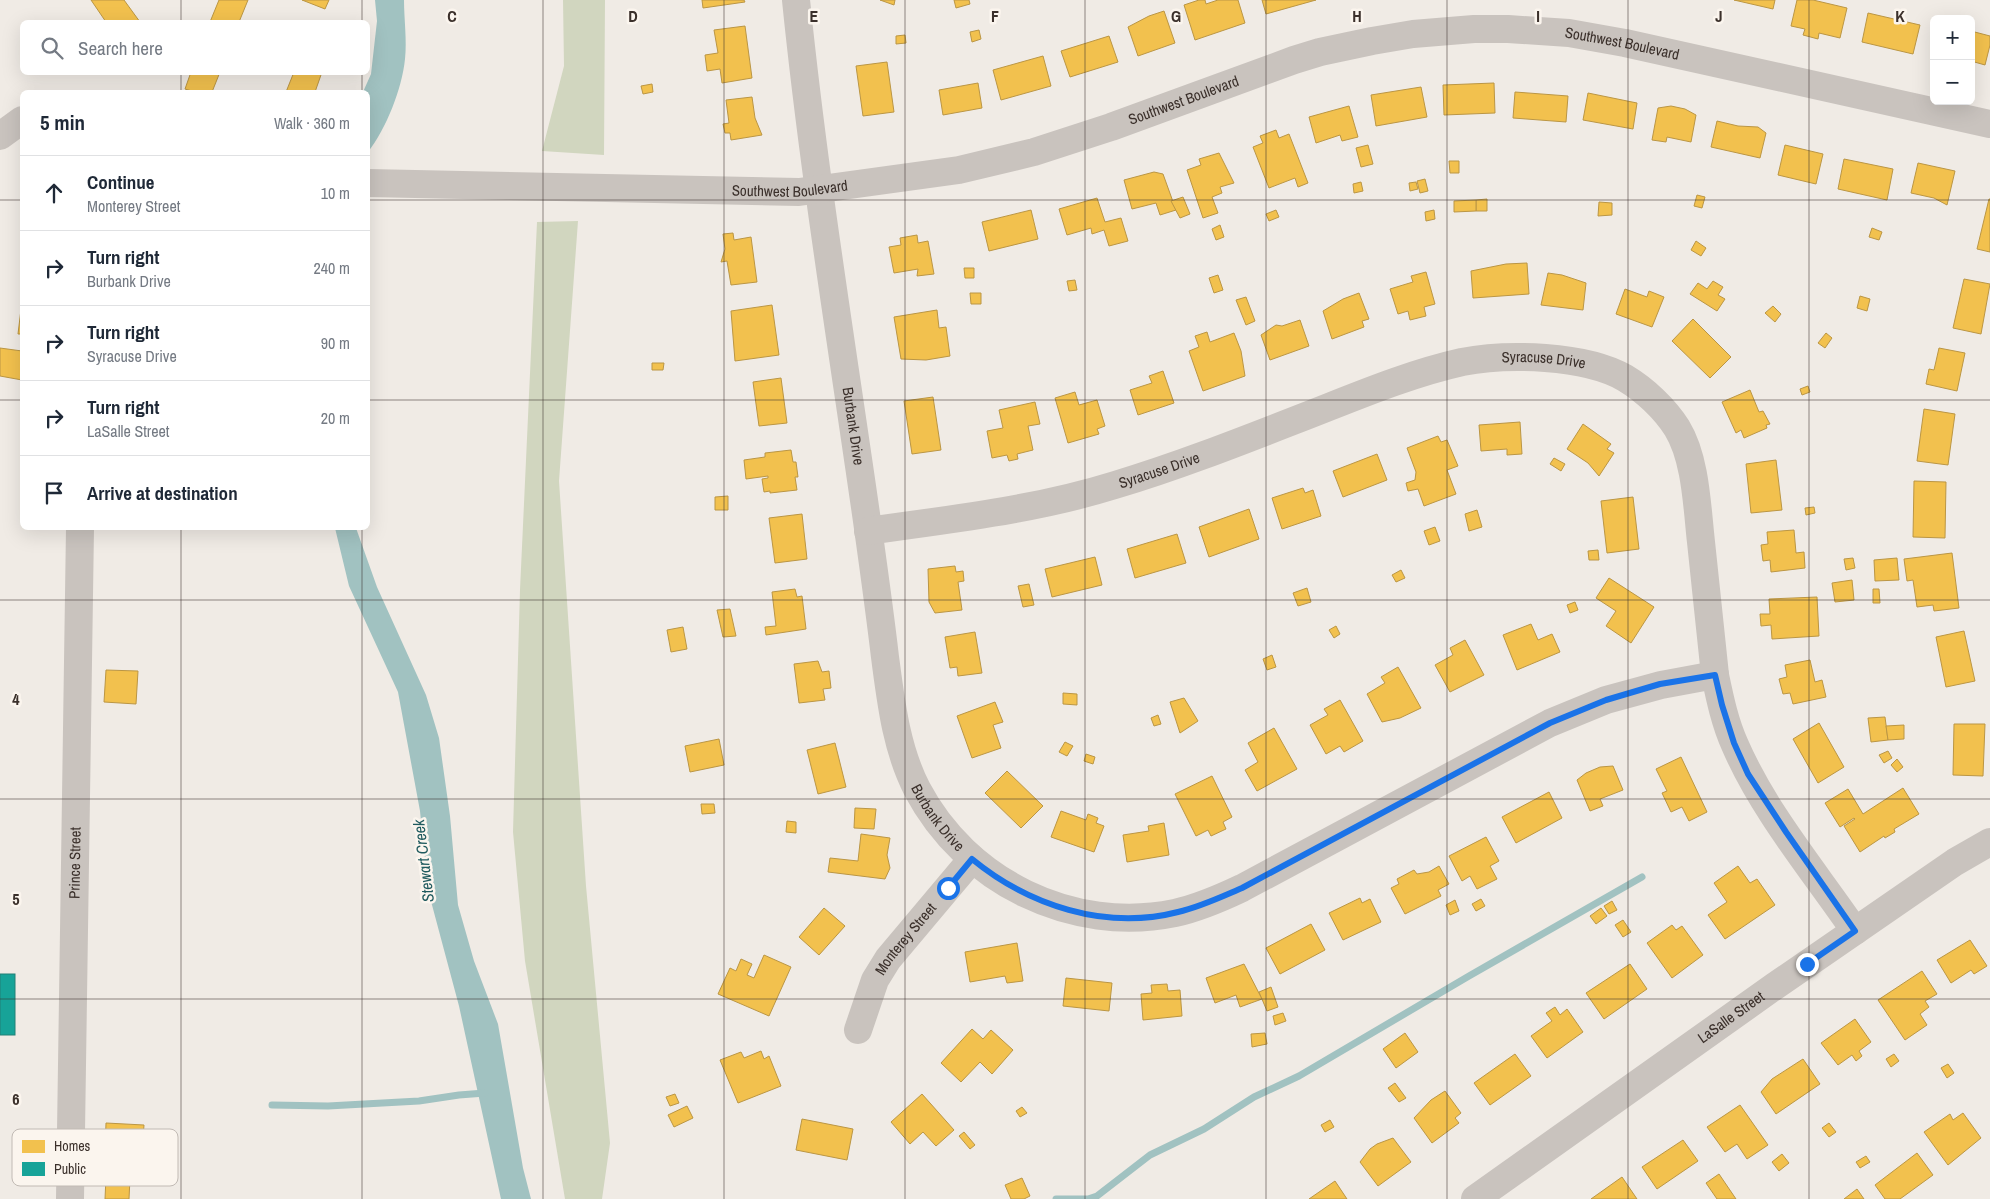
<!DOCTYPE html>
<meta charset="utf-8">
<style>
body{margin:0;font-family:"Archivo Narrow",sans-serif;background:#f6f6f7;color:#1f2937}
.controls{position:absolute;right:15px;top:15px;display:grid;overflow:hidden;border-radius:8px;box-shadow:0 5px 20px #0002}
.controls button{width:45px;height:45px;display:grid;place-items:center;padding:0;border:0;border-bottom:1px solid #e0e1e3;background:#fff;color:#1f2937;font:25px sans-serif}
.stop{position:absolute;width:15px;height:15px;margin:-11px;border:4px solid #1a73e8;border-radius:50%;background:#fff}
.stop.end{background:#1a73e8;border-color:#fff;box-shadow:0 1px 5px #0008}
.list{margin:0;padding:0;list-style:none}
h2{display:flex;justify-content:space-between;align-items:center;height:65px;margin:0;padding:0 20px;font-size:21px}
h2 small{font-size:16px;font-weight:400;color:#747a83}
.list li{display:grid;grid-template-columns:32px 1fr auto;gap:15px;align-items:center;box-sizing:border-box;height:75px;padding:0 20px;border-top:1px solid #e0e1e3}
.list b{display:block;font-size:19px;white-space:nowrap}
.list p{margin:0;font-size:16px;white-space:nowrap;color:#747a83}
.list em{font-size:16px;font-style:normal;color:#747a83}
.icon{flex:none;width:28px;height:28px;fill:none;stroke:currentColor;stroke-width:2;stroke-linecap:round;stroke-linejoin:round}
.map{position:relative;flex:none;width:1990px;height:1199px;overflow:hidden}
.search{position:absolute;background:#fff;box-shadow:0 5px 20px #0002;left:20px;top:20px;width:350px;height:55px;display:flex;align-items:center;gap:12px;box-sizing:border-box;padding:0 18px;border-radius:8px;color:#747a83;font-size:19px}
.panel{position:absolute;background:#fff;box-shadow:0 5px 20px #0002;left:20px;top:90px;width:350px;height:440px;border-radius:8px}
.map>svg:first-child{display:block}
.green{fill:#d1d6bf}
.water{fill:#a1c2c1}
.homes{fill:#f2c14e;stroke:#bb9644}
.public{fill:#17a398;stroke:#228077}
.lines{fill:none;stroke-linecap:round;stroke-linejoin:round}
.stream{stroke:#a1c2c1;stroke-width:7}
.minor{stroke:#c9c3be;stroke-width:28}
.route{stroke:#1a73e8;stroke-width:6}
.grid{fill:none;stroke:#3b302b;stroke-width:1;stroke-opacity:0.55}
.labels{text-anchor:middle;stroke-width:5;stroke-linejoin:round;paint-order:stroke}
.street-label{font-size:15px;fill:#3b302b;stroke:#fbf5ee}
.water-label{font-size:16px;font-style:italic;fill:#1f5a5e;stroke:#fbf5ee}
.key{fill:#fbf5ee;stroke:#c1bab4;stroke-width:1}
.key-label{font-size:14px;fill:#3b302b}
.grid-label{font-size:16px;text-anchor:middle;font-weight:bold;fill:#3b302b;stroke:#fbf5ee;stroke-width:5;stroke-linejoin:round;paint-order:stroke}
</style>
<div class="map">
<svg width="1990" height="1199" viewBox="0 0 1990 1199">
<rect width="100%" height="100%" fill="#f0ebe5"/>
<g class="green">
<path d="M563,0h42l-1,155 -62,-4 22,-85z"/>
<path d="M578,221l-19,260 27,405 24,257 -8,56h-37l-40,-238 -12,-129 7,-242 17,-368z"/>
</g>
<g class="water">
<path d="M375,0h29c0,19 3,40 1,59 -3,30 -19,70 -37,93v-60h-5l8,-18 6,-53z"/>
<path d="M335,528h21l21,59 49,108 13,43 11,78 8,89 16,56 24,63 25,144 8,31h-30l-42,-193 -31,-116 -8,-79 -22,-119 -49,-106z"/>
</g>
<g class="homes">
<path d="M91,0h33l16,22h-34z"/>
<path d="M219,0h29l-9,22h-29z"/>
<path d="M302,0h27l-4,9z"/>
<path d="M702,0h42l1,2 -42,6z"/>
<path d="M880,0h15l-1,5z"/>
<path d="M954,0h15l1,4 -14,4z"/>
<path d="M1199,0h6l1,4 12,-4h20l7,23 -50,17 -11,-35z"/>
<path d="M1262,0h54l-50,14z"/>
<path d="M1734,0h41l-2,9z"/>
<path d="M1797,0h16l34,8 -7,30 -21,-5 -1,6 -15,-4 2,-6 -14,-3z"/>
<path d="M1164,11l11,32 -37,13 -10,-29 21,-11z"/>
<path d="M1868,13l52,12 -7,29 -51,-12z"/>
<path d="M745,26l7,52 -30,5 -2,-14 -13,2 -2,-16 13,-2 -4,-23z"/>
<path d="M979,30l2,9 -9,3 -2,-10z"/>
<path d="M1971,31l19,5v9l-5,20 -14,-4z"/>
<path d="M905,35l1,8 -10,1v-8z"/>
<path d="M1109,36l9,26 -48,15 -9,-26z"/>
<path d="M1043,56l8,30 -50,14 -8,-30z"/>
<path d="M887,62l7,50 -31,4 -7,-50z"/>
<path d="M191,72h29l-8,20h-17l-10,-3z"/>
<path d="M294,72h28l-7,20h-29z"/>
<path d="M978,83l4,25 -39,7 -4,-25z"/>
<path d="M1494,83l1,30 -51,2 -1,-30z"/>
<path d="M652,84l1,8 -10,2 -2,-8z"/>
<path d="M1421,87l6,30 -51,9 -5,-31z"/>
<path d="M1515,92l53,4 -2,26 -53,-4z"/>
<path d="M1588,93l49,10 -4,26 -50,-9z"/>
<path d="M752,97l3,21 7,17 -31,5 -1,-7h-5l-2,-9 6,-1 -3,-23z"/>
<path d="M1349,106l9,31 -16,4 -2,-6 -24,8 -7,-26z"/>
<path d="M1671,106l14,3 11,6 -5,27 -24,-5 -1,5 -14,-2 6,-32z"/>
<path d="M1717,121l21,5 20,1 8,6 -6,25 -49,-11z"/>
<path d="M1276,130l3,8 10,-4 19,49 -10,4 -3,-9 -26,10 -16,-41 10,-4 -3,-7z"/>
<path d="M1368,145l5,19 -12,3 -5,-19z"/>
<path d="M1785,145l38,9 -7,30 -38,-9z"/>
<path d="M1219,153l15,30 -14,4 2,6 -10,4 6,16 -15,5 -16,-48 14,-5 -2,-6z"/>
<path d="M1844,159l49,10 -6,31 -49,-11z"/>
<path d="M1449,161h10v12h-9z"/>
<path d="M1918,163l37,8 -8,34 -13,-7 -23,-5z"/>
<path d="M1154,172l9,2 13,36 -16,5 -4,-12 -24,6 -8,-29z"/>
<path d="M1425,179l3,12 -8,2 -3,-12z"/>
<path d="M1361,182l2,9 -9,2 -1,-9z"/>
<path d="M1416,182l2,7 -8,2 -1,-8z"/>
<path d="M1697,195l8,2 -3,11 -8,-2z"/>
<path d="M1183,197l7,17 -10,4 -9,-17z"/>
<path d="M1097,198l8,24 16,-4 7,23 -19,5 -5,-16 -12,4 -1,-6 -24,7 -8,-26z"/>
<path d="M1487,199v12h-11v-11z"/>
<path d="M1989,199h1v53l-13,-3z"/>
<path d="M1476,200v11l-22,1v-11z"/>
<path d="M1599,202l13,1v12l-14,1z"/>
<path d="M1031,210l7,29 -49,12 -7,-29z"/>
<path d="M1276,210l3,7 -10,4 -3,-7z"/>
<path d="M1434,210l1,9 -9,2 -1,-9z"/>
<path d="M1220,225l4,12 -8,3 -4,-11z"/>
<path d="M1872,228l10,4 -3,8 -10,-3z"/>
<path d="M733,233l1,7 17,-3 6,45 -26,3 -4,-24 -6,1 4,-13 -2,-15z"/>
<path d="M917,235l1,8 10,-2 6,33 -17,2 1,-7 -24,4 -5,-26 12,-2 -1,-7z"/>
<path d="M1696,241l10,7 -5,8 -10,-6z"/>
<path d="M1527,263l2,31 -56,4 -2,-27 35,-7z"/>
<path d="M964,268h10v10h-9z"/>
<path d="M1426,272l9,32 -11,3 2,9 -16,4 -2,-9 -10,3 -8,-25 23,-7 -2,-6z"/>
<path d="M1548,273l14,2 24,8 -3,27 -42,-5z"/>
<path d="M1218,275l5,15 -9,3 -5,-15z"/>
<path d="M1964,279l26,5 -9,50 -28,-6z"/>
<path d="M1075,280l2,10 -8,1 -2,-10z"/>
<path d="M1713,281l10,6 -5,8 7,4 -8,12 -27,-17 8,-11 9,6z"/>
<path d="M1625,289l22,8 2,-6 15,6 -12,30 -36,-13z"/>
<path d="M970,293h11v11h-10z"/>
<path d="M1359,293l10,26 -7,2 2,6 -32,12 -9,-28 20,-12z"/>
<path d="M1860,296l10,3 -3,12 -10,-3z"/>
<path d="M1246,297l9,24 -9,4 -10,-25z"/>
<path d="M22,301v33h-4z"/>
<path d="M772,305l7,50 -44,6 -4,-50z"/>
<path d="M1773,306l8,8 -6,8 -10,-9z"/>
<path d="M937,310l2,18 7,-1 4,29 -24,4 -25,-1 -7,-42z"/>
<path d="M1693,319l38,38 -21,21 -38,-37z"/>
<path d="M1300,320l9,26 -39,14 -9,-25 15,-10 6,1z"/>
<path d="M1207,332l3,10 24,-9 7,18 4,25 -42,15 -14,-40 10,-4 -4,-11z"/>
<path d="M1826,333l6,5 -7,10 -7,-5z"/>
<path d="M0,348l22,3v29l-22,-4z"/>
<path d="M1939,348l26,5 -8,38 -31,-7 3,-15 5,1z"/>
<path d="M652,363h12l-1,7h-11z"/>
<path d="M1163,371l11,32 -36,12 -8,-25 22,-7 -3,-7z"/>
<path d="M781,378l6,45 -28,3 -6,-44z"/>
<path d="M1808,386l2,6 -8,3 -2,-6z"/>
<path d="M1750,390l9,22 4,-1 7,13 -4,1 1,3 -23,10 -3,-8 -5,3 -14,-31z"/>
<path d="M1075,392l4,13 18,-5 8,26 -8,3 2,5 -31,9 -13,-45z"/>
<path d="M933,397l8,53 -29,4 -8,-53z"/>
<path d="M1035,402l5,22 -12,2 5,24 -16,4 1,5 -9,2 -2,-6 -15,3 -5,-27 16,-3 -4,-18z"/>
<path d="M1924,409l31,5 -7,51 -31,-4z"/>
<path d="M1520,422l2,32 -15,1v-6l-26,2 -2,-26z"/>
<path d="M1583,424l28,20 -4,5 7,4 -15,23 -11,-13 -21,-14z"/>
<path d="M1438,436l3,6 6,-2 11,26 -11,4 9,24 -32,12 -6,-17 -10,2 -2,-8 9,-3 1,-8 -9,-24z"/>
<path d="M791,450l2,12h3l2,15h-3l2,13 -27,3v-2l-6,1 -2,-13 6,-1v-2l-22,3 -2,-19 21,-3v-4z"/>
<path d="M1377,454l10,26 -44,17 -10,-26z"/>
<path d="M1554,458l11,6 -4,7 -11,-7z"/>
<path d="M1776,460l6,50 -31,3 -5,-49z"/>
<path d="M1914,481l32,1 -1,56 -32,-1z"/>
<path d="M1303,488l2,5 8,-3 8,26 -39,13 -10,-31z"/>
<path d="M728,496v14h-13v-13z"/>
<path d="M1633,497l6,52 -32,4 -6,-52z"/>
<path d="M1814,507l1,6 -9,2 -1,-7z"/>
<path d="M1249,509l10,30 -50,18 -10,-30z"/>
<path d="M1477,510l5,17 -13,4 -4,-17z"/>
<path d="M802,514l5,45 -32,4 -6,-45z"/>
<path d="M1435,527l5,14 -11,4 -5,-14z"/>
<path d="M1794,530l2,23 8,-1 1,16 -34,4 -1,-12 -7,1 -2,-16 7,-1 -1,-12z"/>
<path d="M1177,534l9,29 -51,15 -8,-29z"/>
<path d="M1598,550l1,10h-10l-1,-9z"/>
<path d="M1952,553l7,55 -25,3 -1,-6 -16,2 -4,-27 -6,1 -3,-22z"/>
<path d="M1095,557l7,28 -50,12 -7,-28z"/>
<path d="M1853,558l2,10 -9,2 -2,-11z"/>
<path d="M1897,558l2,22 -24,1 -1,-21z"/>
<path d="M955,566l1,6 7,-1 1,10 -6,1 4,28 -27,3 -6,-11 -1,-33z"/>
<path d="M1401,570l4,8 -9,4 -4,-7z"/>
<path d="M1609,578l45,29 -23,36 -25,-17 10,-15 -20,-13z"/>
<path d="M1852,580l2,20 -19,2 -3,-19z"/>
<path d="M1029,584l5,21 -11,2 -5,-21z"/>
<path d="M1307,588l4,14 -13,4 -5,-13z"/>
<path d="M795,589l2,8 5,-1 4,33 -40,6 -1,-8 11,-1 -4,-34z"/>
<path d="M1873,589h6l1,14h-7z"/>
<path d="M1817,597l2,39 -47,3 -1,-14 -10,1 -1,-12h10l-1,-15z"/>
<path d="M1575,602l3,8 -8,3 -3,-8z"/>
<path d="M730,609l6,27 -13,1 -6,-27z"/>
<path d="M1531,624l7,16 14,-6 8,18 -43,18 -14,-35z"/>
<path d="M1336,626l4,8 -6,4 -5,-8z"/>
<path d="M683,627l4,22 -16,3 -4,-22z"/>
<path d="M1964,631l11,50 -29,6 -10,-50z"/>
<path d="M975,632l7,41 -24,3 -1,-9 -7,1 -5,-31z"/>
<path d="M1465,640l19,35 -34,17 -15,-27 18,-10 -3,-7z"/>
<path d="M1272,655l4,12 -9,3 -4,-11z"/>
<path d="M1810,660l5,22 7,-2 4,17 -33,7 -3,-11 -7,1 -4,-15 8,-2 -2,-12z"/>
<path d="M818,661l4,11 7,-1 2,17 -8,1 2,11 -26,3 -5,-39z"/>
<path d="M1398,667l23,41 -21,10 -18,4 -15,-28 18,-11 -4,-6z"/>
<path d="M106,670l32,1 -2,33 -32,-2z"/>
<path d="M1063,693l14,1v11l-14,-1z"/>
<path d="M1184,698l14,23 -18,12 -10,-31z"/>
<path d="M1340,700l23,41 -19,11 -4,-6 -14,8 -16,-29 18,-10 -4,-6z"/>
<path d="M995,702l8,20 -10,3 8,23 -29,10 -15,-42z"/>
<path d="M1158,715l3,9 -7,2 -3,-8z"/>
<path d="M1885,717l3,23 -17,2 -3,-24z"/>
<path d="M1819,723l25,44 -26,16 -25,-44z"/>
<path d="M1954,724h31l-2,52 -30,-1z"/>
<path d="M1904,725v14l-16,1 -2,-14z"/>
<path d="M1274,728l23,41 -40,22 -12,-21 13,-8 -10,-19z"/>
<path d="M719,739l5,26 -34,7 -5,-26z"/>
<path d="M1065,742l8,4 -6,10 -8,-4z"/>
<path d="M835,743l11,44 -28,7 -11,-44z"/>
<path d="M1888,751l4,7 -8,5 -5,-8z"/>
<path d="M1086,754l9,3 -2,7 -9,-3z"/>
<path d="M1681,757l26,55 -18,9 -7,-14 -11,5 -9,-19 5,-2 -11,-22z"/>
<path d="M1897,759l6,8 -6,5 -6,-7z"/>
<path d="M1613,766l10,24 -23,9 3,7 -13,5 -13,-31 9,-7 14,-6z"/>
<path d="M1007,771l36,35 -22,22 -36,-35z"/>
<path d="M1212,776l20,41 -9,5 3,7 -15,7 -3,-6 -12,6 -21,-42z"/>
<path d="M1903,788l16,26 -25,15 1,3 -10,6 -1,-2 -24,16 -16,-26 11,-7 -1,-1 -14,9 -15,-24 23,-14 15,25z"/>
<path d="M1549,792l13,26 -46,25 -14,-26z"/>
<path d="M701,804h13l1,9 -13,1z"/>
<path d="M855,808l21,1 -2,20 -20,-1z"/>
<path d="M1061,811l25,9 2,-6 10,4 -2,5 8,3 -10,26 -43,-15z"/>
<path d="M787,821l9,1v11l-10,-1z"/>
<path d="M1164,823l5,32 -42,7 -4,-27 26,-4 -1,-5z"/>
<path d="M861,834l29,4 -3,17 3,13 -5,11 -57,-7 2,-14 28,3z"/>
<path d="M1486,837l13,24 -9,5 7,13 -20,10 -7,-13 -8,5 -13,-25z"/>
<path d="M1439,866l10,18 -11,6 3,6 -36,18 -14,-26 8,-4 -2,-5 17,-9 3,4 12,-2z"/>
<path d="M1738,866l12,17 7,-4 18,26 -50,34 -17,-24 19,-13 -13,-19z"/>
<path d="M1360,898l2,5 8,-4 11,23 -38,18 -14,-27z"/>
<path d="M1481,899l4,7 -9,5 -4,-7z"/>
<path d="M1455,900l4,11 -9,4 -4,-10z"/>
<path d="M1612,901l5,9 -8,4 -5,-8z"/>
<path d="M824,908l21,18 -26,29 -20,-18z"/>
<path d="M1601,908l6,8 -11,8 -6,-8z"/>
<path d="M1623,920l8,12 -8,5 -8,-12z"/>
<path d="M1311,924l14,26 -45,24 -14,-26z"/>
<path d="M1672,925l4,5 6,-4 21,29 -31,23 -25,-35z"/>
<path d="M1970,940l17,26 -13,8 -3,-4 -20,13 -14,-23z"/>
<path d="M1017,943l6,38 -16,2 -2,-7 -35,6 -5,-30z"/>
<path d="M764,955l27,12 -22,49 -51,-22 12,-26 6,3 5,-12 11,5 -5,11 7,3z"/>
<path d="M1244,964l18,35 -22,8 -4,-12 -21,8 -9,-25z"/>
<path d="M1630,964l17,25 -43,30 -18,-26z"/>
<path d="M1922,971l15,23 -12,7 4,6 -9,7 7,11 -22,15 -27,-40z"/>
<path d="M1066,978l46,5 -3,28 -46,-5z"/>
<path d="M1167,984l1,7 12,-1 2,26 -39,4 -2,-26 11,-1 -1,-8z"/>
<path d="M1271,987l7,20 -11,4 -8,-19z"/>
<path d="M1555,1007l5,8 7,-6 16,23 -36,26 -16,-22 21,-15 -6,-8z"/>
<path d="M1283,1013l3,8 -11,4 -2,-9z"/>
<path d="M1855,1019l16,23 -12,9 3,5 -6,5 -4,-6 -14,10 -17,-22z"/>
<path d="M972,1029l11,10 8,-9 22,20 -21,24 -12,-12 -19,20 -20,-19z"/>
<path d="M1265,1033l2,11 -15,3 -1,-13z"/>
<path d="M1405,1033l13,19 -22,16 -13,-19z"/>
<path d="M761,1051l3,8 5,-3 12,30 -43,17 -18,-43 21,-8 3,6z"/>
<path d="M1515,1054l16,22 -41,29 -16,-22z"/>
<path d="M1894,1054l5,7 -8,6 -5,-8z"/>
<path d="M1803,1059l17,25 -44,30 -15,-22 11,-13z"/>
<path d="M1948,1064l6,9 -7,5 -6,-10z"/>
<path d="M1395,1083l11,15 -7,4 -11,-14z"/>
<path d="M1445,1091l16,22 -6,5 4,5 -27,20 -18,-25 17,-18z"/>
<path d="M675,1094l4,9 -9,3 -4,-9z"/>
<path d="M922,1094l32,36 -18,16 -13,-14 -13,12 -19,-22z"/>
<path d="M1740,1105l28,40 -21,14 -10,-15 -12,8 -18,-25z"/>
<path d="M687,1106l6,12 -19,9 -6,-12z"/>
<path d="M1022,1107l5,6 -7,4 -4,-6z"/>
<path d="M1963,1113l18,25 -33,27 -24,-33 26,-18 3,6z"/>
<path d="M802,1119l51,10 -6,31 -51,-10z"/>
<path d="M1330,1120l4,7 -9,5 -4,-7z"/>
<path d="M106,1123l38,2 -2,28 -37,-2z"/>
<path d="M1829,1123l7,9 -7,5 -7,-9z"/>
<path d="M964,1132l11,13 -5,4 -11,-13z"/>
<path d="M1393,1138l18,24 -33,24 -18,-24 10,-13 7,-5z"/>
<path d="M1683,1140l15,21 -41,28 -15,-22z"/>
<path d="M1917,1153l16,22 -33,24h-15l-10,-14z"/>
<path d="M1782,1154l7,9 -10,8 -7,-9z"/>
<path d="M1866,1156l4,6 -10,6 -4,-6z"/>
<path d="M1719,1174l17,25h-19l-11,-16z"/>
<path d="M106,1177l24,1 -1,21h-24z"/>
<path d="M1622,1177l15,22h-46z"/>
<path d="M1022,1178l8,18 -6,3h-13l-6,-14z"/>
<path d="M1335,1181l12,18h-38z"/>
<path d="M1857,1189l7,10h-20z"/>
</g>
<rect class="public" x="0" y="974" width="15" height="61"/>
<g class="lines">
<g class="stream">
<path d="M272,1105l56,1 91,-5 40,-6 26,-2"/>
<path d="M1056,1199h32l9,-3 53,-41 54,-26 50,-32 45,-21 170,-100 173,-99"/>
</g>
<g class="minor">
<path id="s1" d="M796,0c18,177 47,352 72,528 6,43 12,86 17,129 6,45 11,91 32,132 49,93 155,145 258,124 23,-5 46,-15 67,-25l308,-165 56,-23 55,-15 54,-10"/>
<path d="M0,136l22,-16"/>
<path id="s2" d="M368,183l431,9 160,-22 75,-18 77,-25 183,-67 26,-8 52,-11 41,-7 61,-5h34l61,4 56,10 365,81"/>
<path id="s3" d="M868,531c83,-12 167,-21 247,-46 60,-18 119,-41 178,-64 55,-21 111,-46 169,-59 45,-9 123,-7 163,16 20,12 40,31 52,50 19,31 20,79 24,114 5,44 9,89 14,133 5,24 10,48 20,70 29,67 79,126 120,186"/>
<path id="s4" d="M858,1030l17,-50 13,-21 84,-100"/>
<path id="s5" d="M70,1199l10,-671"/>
<path id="s6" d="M1475,1199l300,-213 180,-124 35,-20"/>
</g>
</g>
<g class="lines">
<path class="route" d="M948,888l24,-29c56,46 133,72 206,53 22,-5 43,-15 64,-24l308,-165 56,-23 54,-16 55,-9 7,30 12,38 14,31 38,58 69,99 -48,33"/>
</g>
<path class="grid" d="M181,0v22M362,0v22M543,0v1199M724,0v1199M905,0v1199M1085,0v1199M1266,0v1199M1447,0v1199M1628,0v1199M1809,0v1199M181,72v20M362,72v20M0,200h22M368,200h1622M0,400h22M368,400h1622M181,528v671M362,528v671M0,600h1990M0,799h1990M0,999h1990"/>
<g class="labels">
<g class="street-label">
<text dy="5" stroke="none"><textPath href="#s2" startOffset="1278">Southwest Boulevard</textPath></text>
<text dy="5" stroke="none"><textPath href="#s2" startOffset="828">Southwest Boulevard</textPath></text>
<text dy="5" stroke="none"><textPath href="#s2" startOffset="422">Southwest Boulevard</textPath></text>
<text dy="5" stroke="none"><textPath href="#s3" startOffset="702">Syracuse Drive</textPath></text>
<text dy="5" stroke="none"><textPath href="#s1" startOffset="430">Burbank Drive</textPath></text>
<text dy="5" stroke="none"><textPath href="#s3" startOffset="298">Syracuse Drive</textPath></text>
<text dy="5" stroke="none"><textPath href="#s1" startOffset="835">Burbank Drive</textPath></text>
<text dy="5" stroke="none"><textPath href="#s5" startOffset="336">Prince Street</textPath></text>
<text dy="5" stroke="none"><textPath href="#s4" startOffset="104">Monterey Street</textPath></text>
<text dy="5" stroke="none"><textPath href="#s6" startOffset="314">LaSalle Street</textPath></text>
</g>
<g class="water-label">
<text transform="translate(423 861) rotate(-97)" y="6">Stewart Creek</text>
</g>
</g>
<rect x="12" y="1129" width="166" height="57" rx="8" class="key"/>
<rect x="22" y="1140" width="23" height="13" fill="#f2c14e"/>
<rect x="22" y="1162" width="23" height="14" fill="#17a398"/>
<g class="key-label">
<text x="54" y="1151">Homes</text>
<text x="54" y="1174">Public</text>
</g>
<g class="grid-label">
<text x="452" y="22">C</text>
<text x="633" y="22">D</text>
<text x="814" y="22">E</text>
<text x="995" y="22">F</text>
<text x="1176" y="22">G</text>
<text x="1357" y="22">H</text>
<text x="1538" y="22">I</text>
<text x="1719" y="22">J</text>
<text x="1900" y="22">K</text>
<text x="16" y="705">4</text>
<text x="16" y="905">5</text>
<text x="16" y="1105">6</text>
</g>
</svg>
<div class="controls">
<button>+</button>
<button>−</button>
</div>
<div class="stop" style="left:948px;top:888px"></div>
<div class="stop end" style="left:1807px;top:964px"></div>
<div class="search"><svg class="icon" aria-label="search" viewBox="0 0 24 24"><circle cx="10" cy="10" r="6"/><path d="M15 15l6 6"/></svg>Search here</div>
<section class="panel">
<h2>5 min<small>Walk · 360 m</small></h2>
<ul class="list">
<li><svg class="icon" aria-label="ahead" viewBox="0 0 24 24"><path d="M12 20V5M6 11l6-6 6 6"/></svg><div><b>Continue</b><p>Monterey Street</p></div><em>10 m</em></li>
<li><svg class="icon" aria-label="right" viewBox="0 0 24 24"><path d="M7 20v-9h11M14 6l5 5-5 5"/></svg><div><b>Turn right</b><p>Burbank Drive</p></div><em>240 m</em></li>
<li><svg class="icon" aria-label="right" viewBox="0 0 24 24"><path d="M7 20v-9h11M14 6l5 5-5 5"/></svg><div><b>Turn right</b><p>Syracuse Drive</p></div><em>90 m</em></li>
<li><svg class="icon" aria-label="right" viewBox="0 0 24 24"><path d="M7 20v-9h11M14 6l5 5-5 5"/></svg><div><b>Turn right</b><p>LaSalle Street</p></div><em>20 m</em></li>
<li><svg class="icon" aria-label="arrive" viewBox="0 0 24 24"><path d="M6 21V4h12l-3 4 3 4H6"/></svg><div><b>Arrive at destination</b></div></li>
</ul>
</section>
</div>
